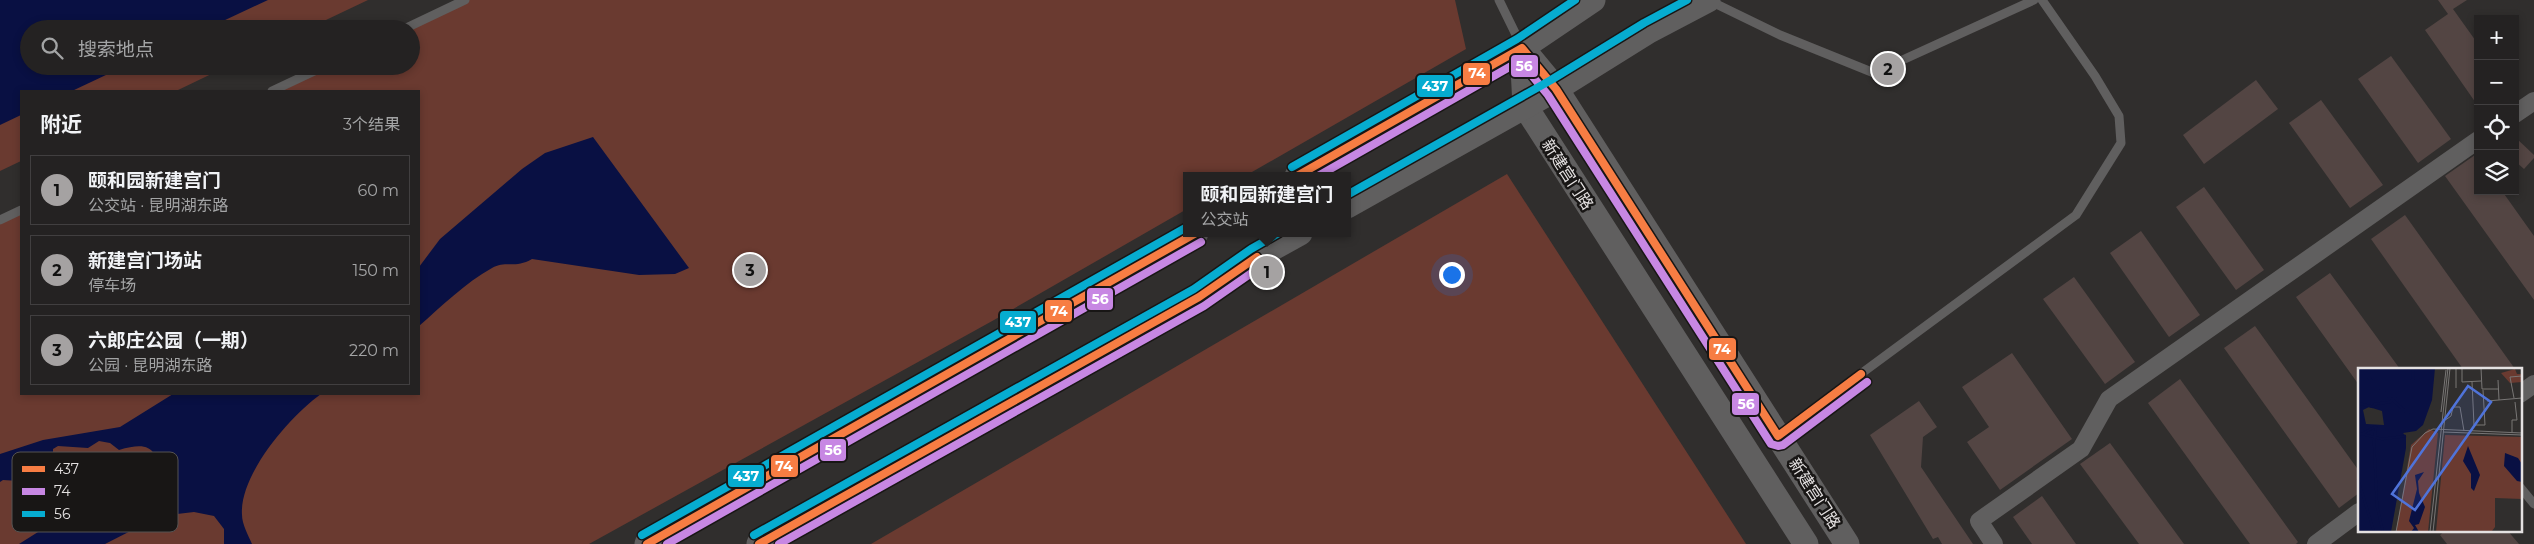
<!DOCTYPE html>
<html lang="zh">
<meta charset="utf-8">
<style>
body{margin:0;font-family:Montserrat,"Noto Sans SC",sans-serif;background:#2c2a2a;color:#f1f3f6}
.controls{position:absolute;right:15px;top:15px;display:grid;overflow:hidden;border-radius:0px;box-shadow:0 2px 8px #0003}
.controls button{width:45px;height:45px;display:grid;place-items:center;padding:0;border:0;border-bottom:1px solid #413f40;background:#242222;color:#f1f3f6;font:25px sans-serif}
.you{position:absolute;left:1451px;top:274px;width:18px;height:18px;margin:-12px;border:4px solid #fff;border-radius:50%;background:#1a73e8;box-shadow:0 0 0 8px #1a73e833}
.badge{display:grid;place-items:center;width:32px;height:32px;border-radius:50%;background:#a5a2a2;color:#111;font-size:16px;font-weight:700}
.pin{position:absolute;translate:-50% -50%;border:2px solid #fff;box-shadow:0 1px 5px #0006}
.popup{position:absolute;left:1183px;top:172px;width:168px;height:65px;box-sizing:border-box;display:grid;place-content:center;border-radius:0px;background:#242222;filter:drop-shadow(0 1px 4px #0005);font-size:16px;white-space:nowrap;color:#a3a4a5}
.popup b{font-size:19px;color:#f1f3f6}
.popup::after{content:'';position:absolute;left:50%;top:100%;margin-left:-10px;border:10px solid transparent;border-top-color:#242222}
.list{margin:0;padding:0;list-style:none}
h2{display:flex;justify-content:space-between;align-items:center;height:65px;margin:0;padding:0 20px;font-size:21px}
h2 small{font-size:16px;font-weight:400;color:#a3a4a5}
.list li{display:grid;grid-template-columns:32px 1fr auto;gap:15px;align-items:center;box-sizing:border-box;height:70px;margin:0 10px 10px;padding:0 10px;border:1px solid #413f40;border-radius:0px}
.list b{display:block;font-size:19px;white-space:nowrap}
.list p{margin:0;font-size:16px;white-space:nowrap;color:#a3a4a5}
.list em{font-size:16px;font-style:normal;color:#a3a4a5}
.icon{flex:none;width:28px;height:28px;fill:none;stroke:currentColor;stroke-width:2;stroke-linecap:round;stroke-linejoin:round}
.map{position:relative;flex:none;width:2534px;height:544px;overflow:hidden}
.search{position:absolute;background:#242222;box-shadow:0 2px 8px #0003;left:20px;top:20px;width:400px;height:55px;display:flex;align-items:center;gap:12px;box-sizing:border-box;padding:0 18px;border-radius:28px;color:#a3a4a5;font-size:19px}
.panel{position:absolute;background:#242222;box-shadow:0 2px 8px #0003;left:20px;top:90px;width:400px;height:305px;border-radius:0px}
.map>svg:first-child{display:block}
.green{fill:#6a3a30}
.water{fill:#091043}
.building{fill:#534543}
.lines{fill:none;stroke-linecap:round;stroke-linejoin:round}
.lane{stroke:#605f5f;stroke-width:9}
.street{stroke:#605f5f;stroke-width:18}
.secondary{stroke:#605f5f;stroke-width:25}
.bus-1-casing{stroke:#181615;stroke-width:11}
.bus-2-casing{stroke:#181615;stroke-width:11}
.bus-3-casing{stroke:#181615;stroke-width:11}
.bus-1{stroke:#f77d43;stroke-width:8}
.bus-2{stroke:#c787e3;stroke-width:8}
.bus-3{stroke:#06acd0;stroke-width:8}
.labels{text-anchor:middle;stroke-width:5;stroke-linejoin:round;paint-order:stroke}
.street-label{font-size:16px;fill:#e4e1e1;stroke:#181615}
.inset-river{fill:none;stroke:#091043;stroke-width:2.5}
.inset-road{fill:none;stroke:#787675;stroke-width:1}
.view{fill:#4f73da;fill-opacity:0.15;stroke:#4f73da;stroke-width:2.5}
.inset-edge{fill:none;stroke:#e4e1e1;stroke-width:2.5}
.key{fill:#181615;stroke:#555352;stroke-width:1}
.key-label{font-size:14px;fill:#e4e1e1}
.line-badge{stroke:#181615;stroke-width:2}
.badge-label{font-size:14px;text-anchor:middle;font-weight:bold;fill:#fff}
</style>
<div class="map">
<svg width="2534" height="544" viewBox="0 0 2534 544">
<rect width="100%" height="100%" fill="#302e2d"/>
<g class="green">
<path d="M0,0h368l-61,29h-278v37h199l-52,25h-155v70l-21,10z"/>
<path d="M465,0h990l11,49 -221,127h-58v33l-193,111 -405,224h-589v-324l21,-10v184h398v-303h-147l53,-25h86v-37z"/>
<path d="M1507,174l239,370h-875z"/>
</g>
<g class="water">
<path d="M0,0h268l-62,29h-177v37h96l-53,25h-51v24l-21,10z"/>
<path d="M593,137l96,131 -14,6 -36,1 -107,-16c-17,10 -26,1 -40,9 -27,15 -50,38 -73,58v-59l21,-28 82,-70 23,-16z"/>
<path d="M173,394h148c-31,22 -82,81 -79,121 0,9 6,20 10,29h-28v-15l-10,-13 -20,-4 -34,4 -55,28h-86l81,-51c28,4 42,11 61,-14 -4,-31 -11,-38 -42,-29l-9,-7 -11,-2 -11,7 -30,-2 -5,3v7l-28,13 -6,12 -16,-1 -3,2v-28l43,-14 77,-13z"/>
</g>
<g class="building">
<path d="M2438,0h29l-14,9 25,35v62l-53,-76 23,-16z"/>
<path d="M2391,56l60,83 -33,24 -60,-84z"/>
<path d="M2256,80l22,29 -74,55 -21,-29z"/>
<path d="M2321,100l62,85 -33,23 -61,-85z"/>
<path d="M2515,137l19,18v3l-10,11 -9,-8z"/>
<path d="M2475,155l3,3v33h24l32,45v64l-89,-124z"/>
<path d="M2204,187l60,83 -28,20 -60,-83z"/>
<path d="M2405,215l110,154h-52l-92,-130z"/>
<path d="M2141,231l59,84 -31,22 -59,-84z"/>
<path d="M2330,273l70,96h-41v16l-63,-88z"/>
<path d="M2074,277l61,85 -30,22 -62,-85z"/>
<path d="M2255,326l104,145v22l-20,15 -115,-160z"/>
<path d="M2012,353l60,86 -72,51 -33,-48 22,-15 -27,-40z"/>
<path d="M2180,379l118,163 -2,2h-46l-102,-141z"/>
<path d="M1919,401l18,26 -14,10 -2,30 52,77h-31l-4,-7 -5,2 -63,-104z"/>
<path d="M2110,443l74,101h-45l-59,-80z"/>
<path d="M2042,496l34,48h-44l-19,-27z"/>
<path d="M2446,530h61l12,14h-72l-7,-9z"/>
</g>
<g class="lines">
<g class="lane">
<path d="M1499,0l23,47"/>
<path d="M1710,1l70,34 94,38 160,-73"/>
<path d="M404,29l61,-29"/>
<path d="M272,91l53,-25"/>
<path d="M0,220l21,-10"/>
<path d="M1778,435l298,-220 45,-72 -2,-27 -24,-40 -53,-76"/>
<path d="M2520,487l14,17"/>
</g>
<g class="street">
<path d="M2515,114l19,-13"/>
<path d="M2520,394l14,-10"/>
<path d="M1994,544l-15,-23 102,-72 28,-50 369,-259"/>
<path d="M2316,544l43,-32"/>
</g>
<g class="secondary">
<path d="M1522,48l34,41 291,455"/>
<path d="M1522,48l3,58 281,438"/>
<path d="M1297,176l225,-128 71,-48"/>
<path d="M1347,206l209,-117 93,-58 59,-31"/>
<path d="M647,544l549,-311"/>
<path d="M759,544l440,-247 58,-40 43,-24"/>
</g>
<g class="bus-1-casing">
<g id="bus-1">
<path d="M1297,176l225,-128 34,41 222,347 83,-62"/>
<path d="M647,544l549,-311"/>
<path d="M759,544l440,-247 58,-40"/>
</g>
</g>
<g class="bus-2-casing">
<g id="bus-2">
<path d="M1318,176l202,-115 28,34 223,349 7,2 5,-1 84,-63"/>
<path d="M667,544l534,-302"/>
<path d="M779,544l425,-238 59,-41"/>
</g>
</g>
<g class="bus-3-casing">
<g id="bus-3">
<path d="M1292,167l225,-128 58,-39"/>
<path d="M1347,195l204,-115 93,-57 43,-23"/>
<path d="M642,535l545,-308"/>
<path d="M754,535l440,-246 57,-40 28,-16"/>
</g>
</g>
<use href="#bus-1" class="bus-1"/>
<use href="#bus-2" class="bus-2"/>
<use href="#bus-3" class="bus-3"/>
</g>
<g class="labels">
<g class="street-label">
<text transform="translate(1568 174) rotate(57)" y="6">新建宫门路</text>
<text transform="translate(1815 493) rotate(57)" y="6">新建宫门路</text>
</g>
</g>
<g transform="translate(2358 368)">
<rect width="164" height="164" fill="#302e2d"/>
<path d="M157,1l2,5h5v8l-12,1 -9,-10zM71,61l9,4 -10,99h-32l15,-87zM87,67l77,2v62l-27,-1v29l-3,4 -56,1z" fill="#6a3a30"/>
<path d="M0,0h77l-3,32 -9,25 -7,6 -13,2 3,3v12l-15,84h-33zM11,39l13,4 2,14 -18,-1 -3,-14zM110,78l12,29 -6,16 -3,-3v-14l-8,-13zM147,85l13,5 4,6v18l-5,-1 -13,-15zM66,104l-6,9 1,12 6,14 -6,17 -4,1 4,7h-8l3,-4 -5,-7 8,-32 -2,-14z" fill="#091043" fill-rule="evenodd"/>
<path class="inset-river" d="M0,0l61,56M0,35l15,4M15,39l2,-3 15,-2 23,-23v-11M18,58l-2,15 3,65 6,26M0,65l24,6 24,-3M0,68l18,-10M0,111l16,53"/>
<path class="inset-road" d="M104,0v14l19,-1M123,0l1,21h17M140,12l1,20M114,14l2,43h11l-2,-35M98,20v-20M156,30l-4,-21 12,-1M129,33l35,-3M83,44l5,-42M86,53l7,-5 2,-9h7l4,24M85,64l79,3M154,65v-13h5l-2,-18M38,164l16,-85 13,-14 8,-4 89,4M72,164l18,-164M75,164l17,-164"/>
<path class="view" d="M110,18l23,16 -76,108 -23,-16z"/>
<rect width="164" height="164" class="inset-edge"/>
</g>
<rect x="12" y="452" width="166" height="80" rx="8" class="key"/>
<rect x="22" y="466" width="23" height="6" fill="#f77d43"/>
<rect x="22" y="488" width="23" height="7" fill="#c787e3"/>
<rect x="22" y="511" width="23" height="6" fill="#06acd0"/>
<g class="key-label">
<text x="54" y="474">437</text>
<text x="54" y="496">74</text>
<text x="54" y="519">56</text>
</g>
<g class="line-badge">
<rect x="1510" y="54" width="29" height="24" rx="5" fill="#c787e3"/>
<rect x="1462" y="62" width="29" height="24" rx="5" fill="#f77d43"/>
<rect x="1416" y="74" width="38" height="24" rx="5" fill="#06acd0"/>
<rect x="1086" y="287" width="28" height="24" rx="5" fill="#c787e3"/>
<rect x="1044" y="299" width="29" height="24" rx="5" fill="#f77d43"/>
<rect x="999" y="310" width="38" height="24" rx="5" fill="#06acd0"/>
<rect x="1708" y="337" width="29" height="24" rx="5" fill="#f77d43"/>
<rect x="1731" y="392" width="29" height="24" rx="5" fill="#c787e3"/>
<rect x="819" y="438" width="28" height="24" rx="5" fill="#c787e3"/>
<rect x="770" y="454" width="29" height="24" rx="5" fill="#f77d43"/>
<rect x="727" y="464" width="38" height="24" rx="5" fill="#06acd0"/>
</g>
<g class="badge-label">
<text x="1524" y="71">56</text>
<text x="1477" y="78">74</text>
<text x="1435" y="91">437</text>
<text x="1100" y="304">56</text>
<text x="1059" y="316">74</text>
<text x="1018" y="327">437</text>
<text x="1722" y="354">74</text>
<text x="1746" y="409">56</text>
<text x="833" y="455">56</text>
<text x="784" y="471">74</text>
<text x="746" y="481">437</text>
</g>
</svg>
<div class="controls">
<button>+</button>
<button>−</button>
<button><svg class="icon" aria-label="locate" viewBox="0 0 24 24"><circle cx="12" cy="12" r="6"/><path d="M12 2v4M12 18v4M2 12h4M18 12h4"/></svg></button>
<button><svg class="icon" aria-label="layers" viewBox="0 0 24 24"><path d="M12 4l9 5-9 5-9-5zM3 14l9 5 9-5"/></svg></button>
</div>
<div class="you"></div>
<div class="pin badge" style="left:1267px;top:272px">1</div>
<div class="popup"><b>颐和园新建宫门</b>公交站</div>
<div class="pin badge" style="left:1888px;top:69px">2</div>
<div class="pin badge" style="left:750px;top:270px">3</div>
<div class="search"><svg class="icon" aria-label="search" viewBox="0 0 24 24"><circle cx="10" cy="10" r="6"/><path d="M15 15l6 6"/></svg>搜索地点</div>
<section class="panel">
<h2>附近<small>3个结果</small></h2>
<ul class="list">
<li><span class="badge">1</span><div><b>颐和园新建宫门</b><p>公交站 · 昆明湖东路</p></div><em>60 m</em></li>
<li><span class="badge">2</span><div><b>新建宫门场站</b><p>停车场</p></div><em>150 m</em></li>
<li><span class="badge">3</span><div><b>六郎庄公园（一期）</b><p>公园 · 昆明湖东路</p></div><em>220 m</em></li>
</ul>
</section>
</div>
